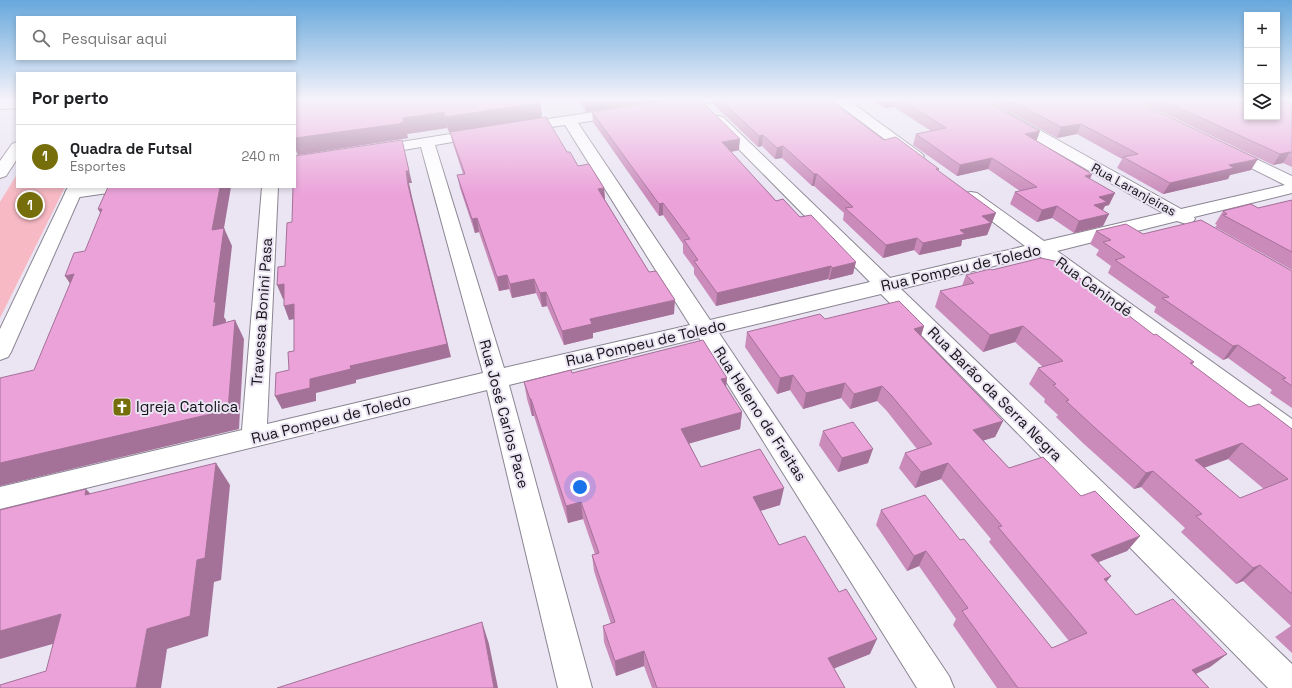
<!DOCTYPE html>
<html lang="pt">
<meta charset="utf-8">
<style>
body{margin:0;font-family:"Space Grotesk",sans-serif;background:#f6f6f6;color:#202124}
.controls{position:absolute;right:12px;top:12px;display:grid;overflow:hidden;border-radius:0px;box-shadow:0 2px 6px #0003}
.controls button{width:36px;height:36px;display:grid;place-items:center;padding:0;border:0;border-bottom:1px solid #e0e0e0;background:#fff;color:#202124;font:20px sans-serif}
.you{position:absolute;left:580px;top:487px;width:14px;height:14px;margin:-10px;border:3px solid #fff;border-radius:50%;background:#1a73e8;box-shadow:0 0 0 6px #1a73e833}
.badge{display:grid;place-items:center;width:26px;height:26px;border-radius:50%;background:#766e0b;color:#fff;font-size:13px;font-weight:700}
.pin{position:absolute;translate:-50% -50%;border:2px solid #fff;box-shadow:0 1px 4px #0006}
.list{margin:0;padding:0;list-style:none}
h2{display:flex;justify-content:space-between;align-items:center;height:52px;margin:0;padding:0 16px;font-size:17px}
h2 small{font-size:13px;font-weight:400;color:#757577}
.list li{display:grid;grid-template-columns:26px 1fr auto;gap:12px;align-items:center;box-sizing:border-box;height:64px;padding:0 16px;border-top:1px solid #e0e0e0}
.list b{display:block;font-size:15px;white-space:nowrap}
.list p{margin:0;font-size:13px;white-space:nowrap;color:#757577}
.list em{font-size:13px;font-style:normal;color:#757577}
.icon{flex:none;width:22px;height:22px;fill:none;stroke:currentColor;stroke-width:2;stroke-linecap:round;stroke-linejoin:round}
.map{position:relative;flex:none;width:1292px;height:688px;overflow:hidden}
.search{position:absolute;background:#fff;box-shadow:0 2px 6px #0003;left:16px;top:16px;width:280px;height:44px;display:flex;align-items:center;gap:10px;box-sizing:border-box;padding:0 14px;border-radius:0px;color:#757577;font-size:15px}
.panel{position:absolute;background:#fff;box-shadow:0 2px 6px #0003;left:16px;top:72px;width:280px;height:116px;border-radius:0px}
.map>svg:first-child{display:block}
.green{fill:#f7b9c3}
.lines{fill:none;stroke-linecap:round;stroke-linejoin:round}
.street-casing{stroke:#8a8592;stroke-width:2}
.secondary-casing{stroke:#8a8592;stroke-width:2}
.street{fill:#fff;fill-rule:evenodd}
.secondary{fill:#fff;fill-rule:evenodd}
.wall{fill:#ca8bbb;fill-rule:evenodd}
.shaded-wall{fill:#a47198}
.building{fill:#eba2d9;stroke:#a47198;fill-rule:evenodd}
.labels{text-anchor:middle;stroke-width:4;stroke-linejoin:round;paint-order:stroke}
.far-street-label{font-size:13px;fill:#151218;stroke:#eae4f3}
.street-label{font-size:15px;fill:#151218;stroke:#eae4f3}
.poi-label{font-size:15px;fill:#151218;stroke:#eae4f3;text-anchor:start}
</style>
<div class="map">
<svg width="1292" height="688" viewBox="0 0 1292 688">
<rect width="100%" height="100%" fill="#eae4f3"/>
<path class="green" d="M17,174v13h48l-65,131v-116z"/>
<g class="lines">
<g class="street-casing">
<g id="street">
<path d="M682,99h33l-2,3 -5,1 -37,6 -5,-1 -2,-3 2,-3z"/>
<path d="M831,99h16l74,54 3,3 -3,3 -5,2 -5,-2z"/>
<path d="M967,99h17l197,110 104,-24 -62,-31 -3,-3 3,-3 5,-2 5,2 59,28v17l-98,24 1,2 -3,4 -6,1 -9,-3 -120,30 235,168v23l-9,-3 -245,-184 -137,34 391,375v24h-24l-387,-394 -162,39 230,343 5,12h-37l-218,-350 -190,47 83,303h-34l-71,-298 -487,119v-22l242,-57 20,-243h16l-11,237 216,-51 -62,-226 -46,8 -5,-2 -3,-3 3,-3 111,-18 5,1 2,3 -2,3 -5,1 -46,8 69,223 186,-43 -125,-200 -44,6 -5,-1 -2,-3 2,-3 5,-1 100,-15 5,1 2,3 -2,3 -48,8 132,197 160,-38 -157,-159 -2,-3 2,-3 5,-1 5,1 167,161 135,-32 -60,-45 -2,-4 2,-4 6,-1 6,1 67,48 119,-28 -194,-111z"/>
<path d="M80,187h43l-2,4 -6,1 -42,6 -6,-1 -2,-4 2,-4z"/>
</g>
</g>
<g class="secondary-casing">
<g id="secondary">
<path d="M17,100v8l-17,1v-8z"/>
<path d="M17,142v17l-11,17 -6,2v-17l12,-17z"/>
<path d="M68,187h16l-73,165 -3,5 -8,3v-31z"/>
</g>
</g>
<use href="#street" class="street"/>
<use href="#secondary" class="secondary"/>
</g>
<g class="wall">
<path d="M295,99l245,1 2,16h-1v2l37,48 26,22 1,12 69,114 -81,19v5l-29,7 -17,-39 -5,1 -6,-14 -24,5 -3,-9 -10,2 -20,-59 -4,1 -15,-45 -3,-13 6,-1 -10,-30 -3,-12h-1l-2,-4 -40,6 1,4 -110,17 -2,-5z"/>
<path d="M576,99h94l-84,13z"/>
<path d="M713,99h116l55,41 55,29 -1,2 53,54 -4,10 -25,5 -1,6 -42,9 -5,-5 -31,8 -40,-38 1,-7 -30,-27h-2l-30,-28 -7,1 -13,-13 -4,1 -46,-44z"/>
<path d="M870,99h112l58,32 -4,10 56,33 -2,5 19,26 -4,1 -2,4v16l-29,7 -22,-15 -15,4 -27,-18 5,-12 5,-1 -32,-22 -31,7 -44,-31 3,-11 15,-3 -37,-24 -10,1z"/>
<path d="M987,99h144l120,71 -21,5 -2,4 -65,15 -46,-26 5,-9 -45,-25 -20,4z"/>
<path d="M1134,99h158v68l-9,-4 -10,2z"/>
<path d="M592,112l147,38 -8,2 45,49 77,73 -24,6 -1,-1 -112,27 -22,-32v-6l-11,-15v-9l-20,-29 -4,1 -66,-94z"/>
<path d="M1292,200v70l-77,-43 2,-2 -2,-1 8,-13 35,-3z"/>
<path d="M1096,231l47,3 149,37v137l-22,-15 2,-3 -44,-32 -5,2 -69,-48 2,-5 -48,-34 3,-7 -15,-11 3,-5 -9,-6z"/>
<path d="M992,270l162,65 40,27 -2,3 57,42 43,22v224l-17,-16 16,-11 -48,-45 -7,3 -55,-52 4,-4 -44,-41 -7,2 -50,-45 -28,-27 2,-2 -14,-13 1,-3 -16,-15 9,-16 5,-1 -28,-25 -32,10 -48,-45 5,-16 22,-5 4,-11zM1228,459l36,30 -24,9 -36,-30z"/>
<path d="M825,319l99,7 -3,10 82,85 -8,16 -12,3 26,28 72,28 59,40 -13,15 -28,11 7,20 30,33 91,39 -17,13 -14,7 13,14h-212l-44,-63 3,-6 -37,-53 -12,5 -31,-46 5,-15 79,30 92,108 17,-7 -80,-99 2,-3 -50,-60 -26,9 -16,-20 6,-15 12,-4 -31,-39 -9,-9 -27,8 -9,-11 -38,11 -13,-19 -13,4 -32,-47 2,-15z"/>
<path d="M572,373l155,5 -1,8 16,26 -2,17 -51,14 12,24 79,38 -20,6 19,34 91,109 -36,14 11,20h-193l-8,-22 -28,10 -12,-34 -1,-16 8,-2 -17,-53 -2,-16 3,-1 -12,-35 -15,4 -34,-107h-2l-5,-17 -3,-17z"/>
<path d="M823,431l45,32 -30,9 -19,-27z"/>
</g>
<g class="shaded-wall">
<path d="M600,99h70l-84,13 -1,-11z"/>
<path d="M886,99h10l-2,8 -10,1z"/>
<path d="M540,100l2,16h-1v3l-92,13 -4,-15z"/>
<path d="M444,112l3,16 -40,6 -4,-16z"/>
<path d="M404,122l4,16 -6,1 -104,16 -2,-5h-1v-12z"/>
<path d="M1081,124l-4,10 -20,4 4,-11z"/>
<path d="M1040,131l-4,11 -11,-8z"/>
<path d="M763,135l-1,11 -4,1 1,-11z"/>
<path d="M740,139l-1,11 -18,4 1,-12z"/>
<path d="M402,140l10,43h-3l3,14 39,160 -95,23v3l-40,10v8l-34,8 -7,-13 35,-17 40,-13 58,-181 -2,-14z"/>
<path d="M783,146l-1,12 -7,1 2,-11z"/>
<path d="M1290,152l-7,11 -10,2 7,-11z"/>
<path d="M992,158l-4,11 -31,7 3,-11z"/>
<path d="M1258,159l-7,11 -21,5 -2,4 -65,15 7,-11 59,-18z"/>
<path d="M814,174h3l-3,12h-2z"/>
<path d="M1092,174l-5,11 -2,-9z"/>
<path d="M220,187h11l-7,41 8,18 -8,71 2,3 -3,24 -10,-18 1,-24 -2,-72z"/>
<path d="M604,188l1,13 -7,-12z"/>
<path d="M1115,193l-6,12 -4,1 -4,7 -7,-8 5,-8z"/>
<path d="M663,203v12l-4,1v-12z"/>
<path d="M1057,206l-5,12 -15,4 5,-12z"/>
<path d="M98,209h4l6,18z"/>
<path d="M996,213l-9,22 -25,5 -1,6 -42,9 4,-12 37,-13 22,-14z"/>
<path d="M1109,214l-6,12 -29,7 5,-12z"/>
<path d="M477,218l2,14 -4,1 -3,-14z"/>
<path d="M917,238l-3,12 -31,8 3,-13z"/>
<path d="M856,262l-3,12 -24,6 3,-12z"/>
<path d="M831,266l-3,13 -112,27 1,-13z"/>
<path d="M74,274l3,20 -12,-18z"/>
<path d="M507,275l2,14 -10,2 -2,-14z"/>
<path d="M534,279l2,14 -24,5 -2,-14z"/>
<path d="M284,284l6,13 -7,2 -6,-14z"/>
<path d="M546,292l1,14 -5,1 -2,-14z"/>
<path d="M675,300l-1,14 -81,19v5l-29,7 -2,-14 28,-12z"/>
<path d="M294,304l6,14 -11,2 -5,-14z"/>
<path d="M235,320l9,19 -5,90 -239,57v-23z"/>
<path d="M924,326l-5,16 -5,-13z"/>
<path d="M1023,326l-8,16 -32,10 7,-17z"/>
<path d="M1238,345l-10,13 -5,2 10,-14z"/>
<path d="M793,375l-3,15 -13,4 3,-16z"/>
<path d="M727,378l-2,17 -4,-16z"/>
<path d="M845,383l-4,15 -38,11 3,-16z"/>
<path d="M882,386l-5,15 -27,8 4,-15z"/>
<path d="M530,399h1l3,17h-2z"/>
<path d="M742,412l-2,17 -59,17v-17z"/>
<path d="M1003,421l-8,16 -29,9 7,-16z"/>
<path d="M1242,443l-14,16 -47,17 14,-16z"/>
<path d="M873,449l-5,14 -30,9 4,-14z"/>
<path d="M216,463l14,22 -9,95 -7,2 -6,54 -41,13 -6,39h-25l11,-59 50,-69z"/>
<path d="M948,463l-7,16 -26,9 6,-16z"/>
<path d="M1153,471l-12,16 -7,2 12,-16z"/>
<path d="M784,488l-4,17 -30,9 3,-17z"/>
<path d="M86,489l20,21 -21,-15z"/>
<path d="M581,502l2,17 -15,4 -2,-17z"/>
<path d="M1140,536l-13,15 -47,18 11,-14z"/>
<path d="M926,551l-7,15 -12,5 7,-15z"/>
<path d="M1260,565l-17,16 -7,3 17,-16z"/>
<path d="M1111,576l-12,15 5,-12z"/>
<path d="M61,614l23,21 -84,24v-28z"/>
<path d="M482,622l7,22 9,44h-4z"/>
<path d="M877,639l-7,15 -47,19 5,-15z"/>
<path d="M644,651v15l-28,10 -1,-15z"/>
<path d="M1227,654l-17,13 -34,16 16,-13z"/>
</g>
<g class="building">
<path d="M295,99h244l1,1 -2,1 1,2 -94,14 -1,-5 -41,6 1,4 -6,2 -103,14z"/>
<path d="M583,99h17l-15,2z"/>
<path d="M676,99h23l41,40 -18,3 54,59 7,-2 17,18 11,-2 45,47 -24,6 -1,-2 -114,27 -23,-32 4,-1 -14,-20 6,-1 -27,-36 -4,1 -67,-92z"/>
<path d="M720,99h109l55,41 12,-3 43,32h-3l60,44 -14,3 9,7 -31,7 5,4 -42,9 -6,-5 -31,7 -41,-37 8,-1 -36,-33h-3l-31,-28 -6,2 -14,-13 -4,1z"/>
<path d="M901,99h81l58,32 -15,3 67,40 -7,2 30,17 -16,4 8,5 -13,3 15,9 -30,7 -22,-15 -15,4 -27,-18 22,-5 -45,-29 -32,7 -44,-31 30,-6z"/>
<path d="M1009,99h122l127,60 -29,6 5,3 -64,15 -47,-26 15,-3 -57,-30 -20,3z"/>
<path d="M1160,99h87v18h30v-18h5v3l10,3v48l-2,-1 -10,2z"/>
<path d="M546,117l21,35h3l8,14 11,-2 15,24 -6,1 51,83 7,-1 19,29 -85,19 2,5 -30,7 -16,-39 -6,1 -6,-14 -24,5 -3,-9 -10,2 -20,-59 -5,1 -15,-44 8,-1 -15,-42z"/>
<path d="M402,140l7,31h-3l2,14 39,159 -97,22 1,3 -41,10v9l-35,8 1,-23 13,-3 -1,-18 6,-1v-47l-10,2v-22l-7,1 1,-18 7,-1 2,-43 5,-1 1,-35h2v-31z"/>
<path d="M108,187h112l-8,43 12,-2 -10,74h2l-3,24 22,-6 -7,90 -228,53v-85l34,-8 40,-96 -9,2 9,-23 11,-2 17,-42h-4z"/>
<path d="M1292,200v52l-69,-37 4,-1 -4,-3 28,-7 7,4z"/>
<path d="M1201,220l91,51v115l-10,-7 4,-1 -48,-33 -5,1 -71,-48 7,-1 -54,-37 10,-3 -22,-15 8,-2 -15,-9 30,-7 17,10z"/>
<path d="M1041,258l18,4 95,73 2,-1 38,28 -4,1 59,44 10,-3 33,25v165l-32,-29 -7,3 -57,-52 6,-2 -49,-43 -7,2 -52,-46 -28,-26 3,-1 -16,-15 3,-1 -18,-16 25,-7 -40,-35 -33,9 -50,-44 34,-8 -8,-8 24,-6 2,1zM1242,443l46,36 -48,19 -45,-38z"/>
<path d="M899,301l25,25 -10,3 89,92 -30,9 36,38 34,-11 38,39 14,-5 45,45 -49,19 20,21 -7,3 32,36 37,-16 54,55 -35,16 17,18h-191l-56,-77 6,-3 -42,-57 -12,5 -33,-46 44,-15 35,45 4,-1 88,109 35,-15 -89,-106 4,-1 -54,-63 -27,9 -16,-19 27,-9 -41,-49 -9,-9 -28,8 -9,-11 -39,10 -13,-18 -13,3 -33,-46 73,-18 5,5z"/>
<path d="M703,340l24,38 -6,1 21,33 -61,17 20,38 59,-18 24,39 -31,9 26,48 26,-9 34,56 7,-3 31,50 -49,19 17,30h-188l-13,-37 -29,10 -12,-35 12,-4 -23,-67 7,-2 -18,-51 -15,4 -35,-107h-1l-6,-17 47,-12 1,3z"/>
<path d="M853,422l20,27 -31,9 -19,-27z"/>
<path d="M216,463l-11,95 -8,2 -7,56 -43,13 -11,59h-136v-3l46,-14 15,-57 -61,17v-121l86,-21 -1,6z"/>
<path d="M482,622l12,66h-217z"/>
</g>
<linearGradient id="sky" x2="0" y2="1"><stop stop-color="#67a8dc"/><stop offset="0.51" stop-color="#f6f3fa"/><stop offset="1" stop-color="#f6f3fa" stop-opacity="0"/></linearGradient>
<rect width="1292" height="195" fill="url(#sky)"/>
<defs>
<g id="church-square" transform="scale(1)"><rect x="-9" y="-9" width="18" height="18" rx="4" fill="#766e0b" stroke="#eae4f3"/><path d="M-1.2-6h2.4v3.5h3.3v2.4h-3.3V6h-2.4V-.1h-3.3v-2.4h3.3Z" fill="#fff"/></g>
</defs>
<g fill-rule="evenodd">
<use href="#church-square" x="122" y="407"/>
</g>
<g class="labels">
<g class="far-street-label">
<text transform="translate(1134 189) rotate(29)" y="5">Rua Laranjeiras</text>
</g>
<g class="street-label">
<text transform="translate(961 268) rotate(-13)" y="5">Rua Pompeu de Toledo</text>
<text transform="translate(1094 287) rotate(36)" y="5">Rua Canindé</text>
<text transform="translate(262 312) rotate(-86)" y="5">Travessa Bonini Pasa</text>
<text transform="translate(646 343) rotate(-13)" y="5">Rua Pompeu de Toledo</text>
<text transform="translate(995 394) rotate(45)" y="5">Rua Barão da Serra Negra</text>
<text transform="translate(504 414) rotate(75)" y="5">Rua José Carlos Pace</text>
<text transform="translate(760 414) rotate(57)" y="5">Rua Heleno de Freitas</text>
<text transform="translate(331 419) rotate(-14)" y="5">Rua Pompeu de Toledo</text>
</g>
<g class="poi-label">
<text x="136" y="412">Igreja Catolica</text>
</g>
</g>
</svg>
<div class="controls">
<button>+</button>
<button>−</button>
<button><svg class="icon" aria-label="layers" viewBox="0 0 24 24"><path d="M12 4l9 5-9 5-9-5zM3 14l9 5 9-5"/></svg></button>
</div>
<div class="you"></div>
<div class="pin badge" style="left:30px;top:205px">1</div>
<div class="search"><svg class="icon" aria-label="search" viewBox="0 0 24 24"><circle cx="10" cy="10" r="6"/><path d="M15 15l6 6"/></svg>Pesquisar aqui</div>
<section class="panel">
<h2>Por perto<small></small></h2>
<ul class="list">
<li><span class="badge">1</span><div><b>Quadra de Futsal</b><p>Esportes</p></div><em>240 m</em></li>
</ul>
</section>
</div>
